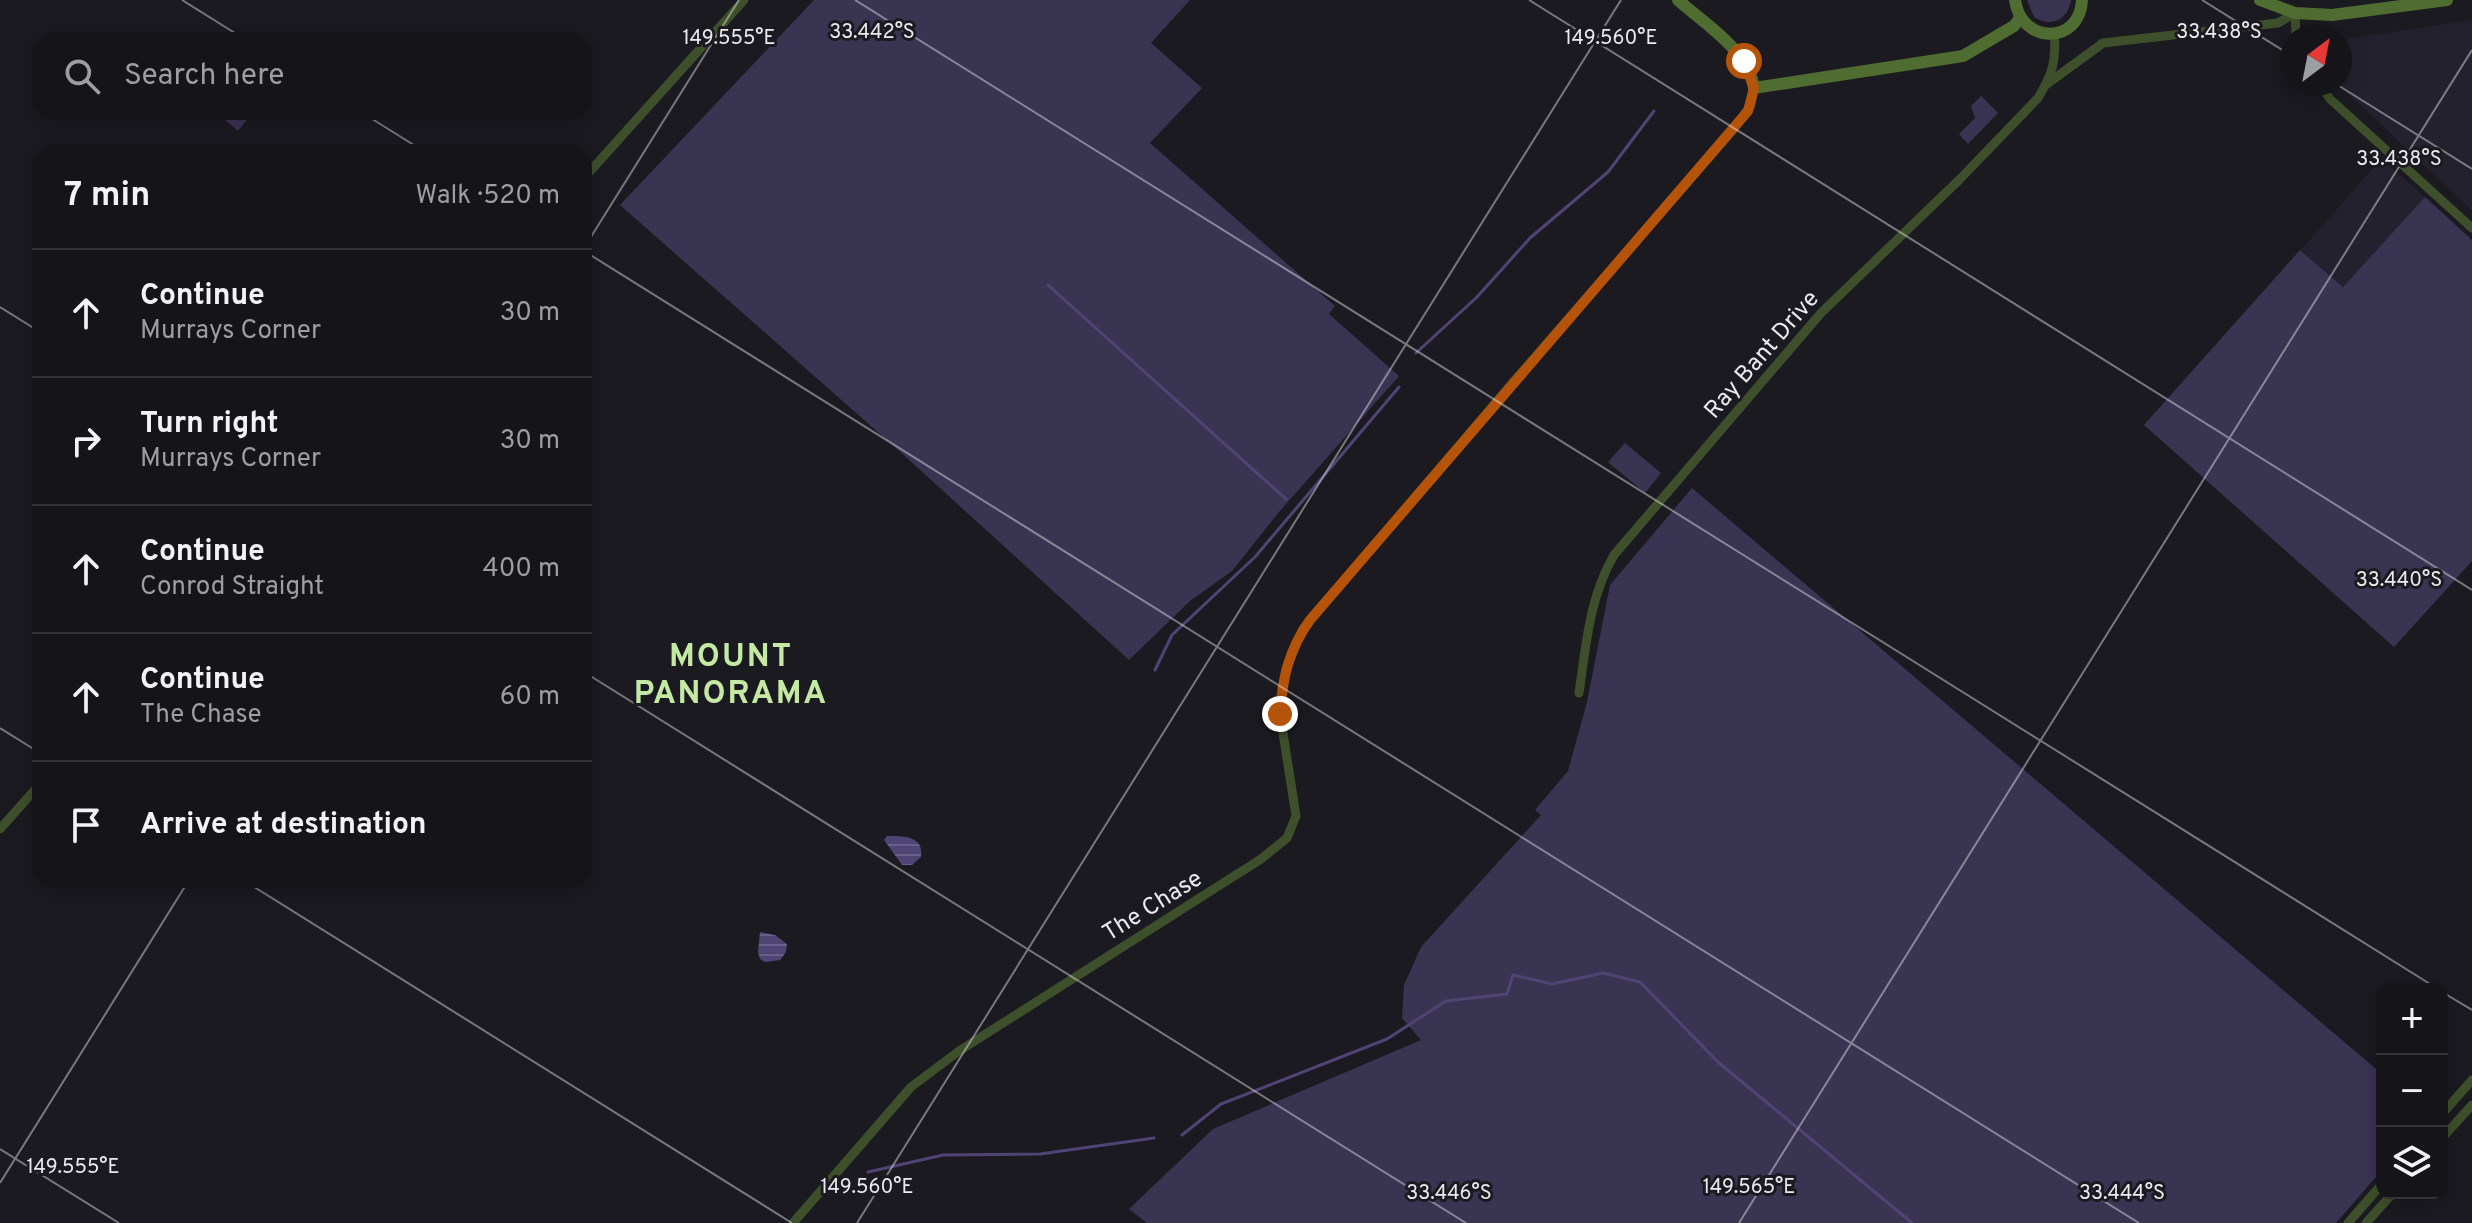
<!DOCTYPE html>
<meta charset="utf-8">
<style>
body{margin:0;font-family:Overpass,sans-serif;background:#1d1d22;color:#f1f3f6}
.controls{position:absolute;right:24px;bottom:24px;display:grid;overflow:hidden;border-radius:16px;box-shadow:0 4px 20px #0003}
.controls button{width:72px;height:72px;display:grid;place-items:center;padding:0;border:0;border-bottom:2px solid #333338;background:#141419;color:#f1f3f6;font:40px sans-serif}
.compass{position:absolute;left:2280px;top:24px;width:72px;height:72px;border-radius:50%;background:#141419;box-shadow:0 4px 20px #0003;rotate:32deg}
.stop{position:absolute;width:24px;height:24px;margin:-18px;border:6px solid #b45309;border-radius:50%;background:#fff}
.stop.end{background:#b45309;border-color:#fff;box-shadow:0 2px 8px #0008}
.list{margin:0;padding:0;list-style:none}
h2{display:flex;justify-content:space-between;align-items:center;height:104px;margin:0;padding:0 32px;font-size:34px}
h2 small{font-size:26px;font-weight:400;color:#9d9ea2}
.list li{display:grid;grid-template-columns:52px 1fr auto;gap:24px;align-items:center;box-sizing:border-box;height:128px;padding:0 32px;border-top:2px solid #333338}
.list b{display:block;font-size:30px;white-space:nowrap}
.list p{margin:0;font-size:26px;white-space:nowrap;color:#9d9ea2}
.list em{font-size:26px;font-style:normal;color:#9d9ea2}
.icon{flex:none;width:44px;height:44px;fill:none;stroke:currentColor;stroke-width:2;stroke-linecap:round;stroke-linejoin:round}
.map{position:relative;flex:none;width:2472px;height:1223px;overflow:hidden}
.search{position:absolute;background:#141419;box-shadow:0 4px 20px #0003;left:32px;top:32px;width:560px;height:88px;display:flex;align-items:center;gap:20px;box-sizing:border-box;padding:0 28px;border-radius:24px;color:#9d9ea2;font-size:30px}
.panel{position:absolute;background:#141419;box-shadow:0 4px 20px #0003;left:32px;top:144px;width:560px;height:744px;border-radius:24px}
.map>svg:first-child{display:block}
.built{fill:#23212d}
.green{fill:#3a3453}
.water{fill:url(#water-rules)}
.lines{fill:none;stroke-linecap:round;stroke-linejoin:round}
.stream{stroke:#4e4575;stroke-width:3}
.street{stroke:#3d502b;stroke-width:9}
.secondary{stroke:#506d31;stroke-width:12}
.route{stroke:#b45309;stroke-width:10}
.ticks{fill:none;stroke:#eae9ee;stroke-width:2;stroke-opacity:0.45}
.labels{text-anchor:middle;stroke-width:6;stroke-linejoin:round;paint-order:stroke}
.street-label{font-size:24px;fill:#eae9ee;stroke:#1b1a21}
.district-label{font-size:32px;font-weight:bold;letter-spacing:2px;fill:#c4e9a3;stroke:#1b1a21}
.ticks-label{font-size:20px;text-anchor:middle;fill:#eae9ee;stroke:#1b1a21;stroke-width:6;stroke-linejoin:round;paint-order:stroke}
</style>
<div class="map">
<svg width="2472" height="1223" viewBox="0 0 2472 1223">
<defs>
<pattern id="water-rules" width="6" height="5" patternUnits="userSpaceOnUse" patternTransform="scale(2)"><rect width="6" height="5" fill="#4e4575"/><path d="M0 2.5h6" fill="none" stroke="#686089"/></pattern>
</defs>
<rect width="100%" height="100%" fill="#1b1a21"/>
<g class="built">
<path d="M2472,20v190l-134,-126 2,-44z"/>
<path d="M2381,159l44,38 -82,90 -42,-37z"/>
</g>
<g class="green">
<path d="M814,0h376l-39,43 51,45 -52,55 185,163 -6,8 70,62 -120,136 -47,59 -42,30 -61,59 -232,-211 -277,-244z"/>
<path d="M2027,0h44c-3,20 -20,28 -37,17z"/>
<path d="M1981,96l17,17 -30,31 -9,-10 16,-16 -4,-12z"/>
<path d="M230,112h23l-15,19 -14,-12z"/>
<path d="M2425,197l47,43v321l-78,86 -250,-222 156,-175 43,37z"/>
<path d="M1625,443l36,30 -16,20 -37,-31z"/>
<path d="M1692,488l690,586v96l-46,53h-1189l-18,-14 84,-80 208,-89 -19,-22 2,-33 17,-38 120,-132 -6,-5 33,-39 19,-69 23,-117z"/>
</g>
<g class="water">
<path d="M887,836c17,0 37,0 34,21l-9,8h-10l-18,-25z"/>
<path d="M760,932l15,3 12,9 -1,8 -6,8 -15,2 -5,-3 -2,-7z"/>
</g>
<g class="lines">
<g class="stream">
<path d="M1048,285l238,214"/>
<path d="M1416,353l61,-56 53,-59 78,-66 46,-61"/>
<path d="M1155,670l17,-35 83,-78 144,-170"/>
<path d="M1182,1135l39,-31 166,-65 59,-38 61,-7 6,-19 39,9 51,-11 37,9 78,80 194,161"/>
<path d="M868,1172l75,-17 97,-1 114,-16"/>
</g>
<g class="street">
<path d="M2295,13l1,23"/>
<path d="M2047,84l56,-41 175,-20 17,-10"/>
<path d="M2320,84l10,15 142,129"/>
<path d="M584,178l160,-178"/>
<path d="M1579,693c7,-47 10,-95 35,-138l207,-242 139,-134 78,-81c14,-23 19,-38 16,-64"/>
<path d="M0,829l40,-45"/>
<path d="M2442,1114l30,-34"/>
<path d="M2442,1138l30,-33"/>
<path d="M793,1223l118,-136 48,-36 302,-192 26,-21 9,-22 -16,-102 6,-45 17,-40 211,-248 219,-251 18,-25 3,-17"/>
<path d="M2348,1223l34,-39"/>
<path d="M2366,1223l27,-30"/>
</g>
<g class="secondary">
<path d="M1678,0c27,24 70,50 76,88l209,-32 51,-30 6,-8"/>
<path d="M2015,0c6,45 65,45 67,0"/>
<path d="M2260,0l35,13 37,2 115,-15"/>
</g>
</g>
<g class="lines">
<path class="route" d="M1280,714c2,-35 9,-65 30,-94l438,-509 6,-23 -10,-27"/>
</g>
<path class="ticks" d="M182,0l64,40M855,0l1583,989M1529,0l943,590M2202,0l90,56M2336,84l136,85M361,112l64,40M584,248l155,-248M584,251l1555,972M0,307l40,25M584,672l882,551M0,728l40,25M243,880l549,343M2442,992l30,18M0,1149l119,74M0,1183l189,-303M857,1223l764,-1223M1739,1223l733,-1173"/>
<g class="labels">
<g class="street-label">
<text transform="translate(1761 354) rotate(-49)" y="8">Ray Bant Drive</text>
<text transform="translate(1152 905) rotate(-32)" y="8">The Chase</text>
</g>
<g class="district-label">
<text x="731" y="666">MOUNT<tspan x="731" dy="37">PANORAMA</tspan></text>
</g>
</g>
<g class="ticks-label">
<text x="872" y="38">33.442°S</text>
<text x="2219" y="38">33.438°S</text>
<text x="729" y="44">149.555°E</text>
<text x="1611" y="44">149.560°E</text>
<text x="2399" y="165">33.438°S</text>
<text x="2399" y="586">33.440°S</text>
<text x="73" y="1173">149.555°E</text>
<text x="867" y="1193">149.560°E</text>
<text x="1749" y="1193">149.565°E</text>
<text x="1449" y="1199">33.446°S</text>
<text x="2122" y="1199">33.444°S</text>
</g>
</svg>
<div class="controls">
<button>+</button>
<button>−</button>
<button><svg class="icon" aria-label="layers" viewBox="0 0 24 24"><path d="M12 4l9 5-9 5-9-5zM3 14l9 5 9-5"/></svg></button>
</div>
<svg class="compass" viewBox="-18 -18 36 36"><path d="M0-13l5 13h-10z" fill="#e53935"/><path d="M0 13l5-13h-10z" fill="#9d9ea2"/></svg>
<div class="stop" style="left:1744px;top:61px"></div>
<div class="stop end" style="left:1280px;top:714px"></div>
<div class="search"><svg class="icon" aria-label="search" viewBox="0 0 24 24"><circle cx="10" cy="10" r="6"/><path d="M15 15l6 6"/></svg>Search here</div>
<section class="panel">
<h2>7 min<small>Walk · 520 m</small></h2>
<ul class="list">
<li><svg class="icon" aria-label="ahead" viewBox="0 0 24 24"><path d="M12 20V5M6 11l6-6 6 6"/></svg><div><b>Continue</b><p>Murrays Corner</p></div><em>30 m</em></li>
<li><svg class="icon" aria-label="right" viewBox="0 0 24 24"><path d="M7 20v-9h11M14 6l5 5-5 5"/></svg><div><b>Turn right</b><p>Murrays Corner</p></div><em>30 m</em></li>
<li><svg class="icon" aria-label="ahead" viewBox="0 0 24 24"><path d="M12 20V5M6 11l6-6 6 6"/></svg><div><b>Continue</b><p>Conrod Straight</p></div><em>400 m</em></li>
<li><svg class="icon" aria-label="ahead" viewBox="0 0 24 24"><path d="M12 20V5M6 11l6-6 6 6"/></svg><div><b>Continue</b><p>The Chase</p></div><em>60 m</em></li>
<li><svg class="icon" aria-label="arrive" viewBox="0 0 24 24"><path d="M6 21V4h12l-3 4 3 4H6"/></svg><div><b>Arrive at destination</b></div></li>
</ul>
</section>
</div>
